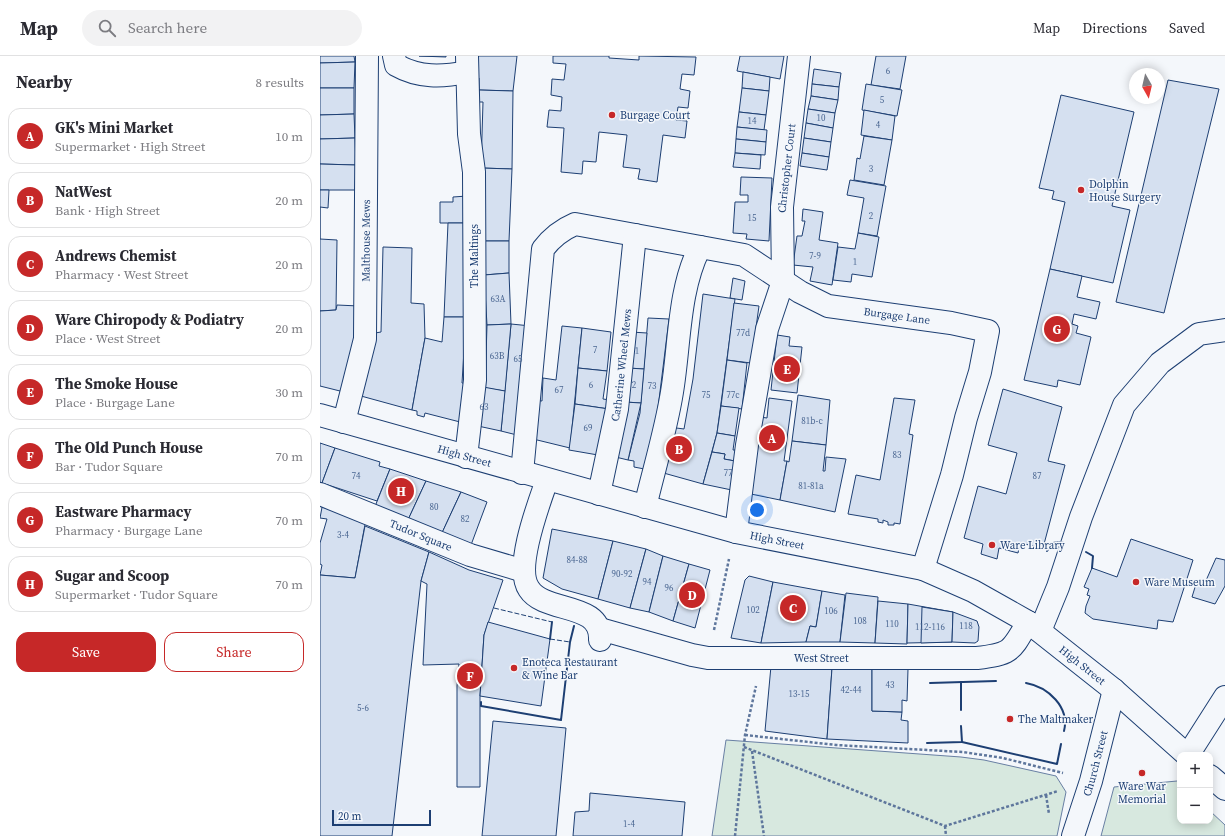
<!DOCTYPE html>
<meta charset="utf-8">
<style>
body{margin:0;font-family:"Source Serif 4",serif;background:#f2f2f3;color:#2b2b33}
.controls{position:absolute;right:12px;bottom:12px;display:grid;overflow:hidden;border-radius:8px;box-shadow:0 2px 10px #0003}
.controls button{width:36px;height:36px;display:grid;place-items:center;padding:0;border:0;border-bottom:1px solid #e1e1e2;background:#fff;color:#2b2b33;font:20px sans-serif}
.compass{position:absolute;left:809px;top:12px;width:36px;height:36px;border-radius:50%;background:#fff;box-shadow:0 2px 10px #0003;rotate:172deg}
.scale{position:absolute;left:12px;bottom:10px;width:99px;box-sizing:border-box;padding-left:4px;border:2px solid #1d3f73;border-top:0;font-size:11px;line-height:14px;white-space:nowrap;color:#1d3f73;-webkit-text-stroke:3px #f4f7fb;paint-order:stroke}
.you{position:absolute;left:437px;top:454px;width:14px;height:14px;margin:-10px;border:3px solid #fff;border-radius:50%;background:#1a73e8;box-shadow:0 0 0 6px #1a73e833}
.badge{display:grid;place-items:center;width:26px;height:26px;border-radius:50%;background:#c62828;color:#fff;font-size:13px;font-weight:700}
.pin{position:absolute;translate:-50% -50%;border:2px solid #fff;box-shadow:0 1px 4px #0006}
.list{margin:0;padding:0;list-style:none}
h2{display:flex;justify-content:space-between;align-items:center;height:52px;margin:0;padding:0 16px;font-size:17px}
h2 small{font-size:13px;font-weight:400;color:#7c7c81}
.list li{display:grid;grid-template-columns:26px 1fr auto;gap:12px;align-items:center;box-sizing:border-box;height:56px;margin:0 8px 8px;padding:0 8px;border:1px solid #e1e1e2;border-radius:12px}
.list b{display:block;font-size:15px;white-space:nowrap}
.list p{margin:0;font-size:13px;white-space:nowrap;color:#7c7c81}
.list em{font-size:13px;font-style:normal;color:#7c7c81}
.actions{display:flex;gap:8px;padding:12px 16px}
.actions a{flex:1;padding:9px 0;border:1px solid #c62828;border-radius:12px;text-align:center;font-size:14px;color:#c62828}
.actions .main{background:#c62828;color:#fff}
.icon{flex:none;width:22px;height:22px;fill:none;stroke:currentColor;stroke-width:2;stroke-linecap:round;stroke-linejoin:round}
.map{position:relative;flex:none;width:905px;height:780px;overflow:hidden}
header{display:flex;align-items:center;gap:24px;box-sizing:border-box;height:56px;padding:0 20px;background:#fff;border-bottom:1px solid #e1e1e2}
header strong{font-size:19px}
nav{display:flex;gap:22px;margin-inline-start:auto;font-size:14px}
.search{width:280px;height:36px;background:#f2f2f3;display:flex;align-items:center;gap:10px;box-sizing:border-box;padding:0 14px;border-radius:22px;color:#7c7c81;font-size:15px}
main{display:flex}
aside{flex:1;background:#fff}
.map>svg:first-child{display:block}
.green{fill:#d7e8df;stroke:#687fa3}
.building{fill:#d5e0f0;stroke:#1d3f73}
.lines{fill:none;stroke-linecap:round;stroke-linejoin:round}
.minor-casing{stroke:#1d3f73;stroke-width:24}
.major-casing{stroke:#1d3f73;stroke-width:24}
.path{stroke:#5e769c;stroke-width:2.5;stroke-dasharray:3 2;stroke-linecap:butt}
.minor{stroke:#f4f7fb;stroke-width:22}
.major{stroke:#f4f7fb;stroke-width:22}
.fence{stroke:#1d3f73;stroke-width:1;stroke-dasharray:5 2;stroke-linecap:butt}
.wall{stroke:#1d3f73;stroke-width:2}
.poi-dot{fill:#c62828;stroke:#f4f7fb;stroke-width:1.5}
.labels{text-anchor:middle;stroke-width:3;stroke-linejoin:round;paint-order:stroke}
.number-label{font-size:9px;fill:#4b6792}
.poi-label{font-size:11px;fill:#1d3f73;stroke:#f4f7fb;text-anchor:start}
.street-label{font-size:11px;fill:#1d3f73;stroke:#f4f7fb}
</style>
<header>
<strong>Map</strong>
<div class="search"><svg class="icon" aria-label="search" viewBox="0 0 24 24"><circle cx="10" cy="10" r="6"/><path d="M15 15l6 6"/></svg>Search here</div>
<nav><a>Map</a><a>Directions</a><a>Saved</a></nav>
</header>
<main>
<aside>
<h2>Nearby<small>8 results</small></h2>
<ul class="list">
<li><span class="badge">A</span><div><b>GK's Mini Market</b><p>Supermarket · High Street</p></div><em>10 m</em></li>
<li><span class="badge">B</span><div><b>NatWest</b><p>Bank · High Street</p></div><em>20 m</em></li>
<li><span class="badge">C</span><div><b>Andrews Chemist</b><p>Pharmacy · West Street</p></div><em>20 m</em></li>
<li><span class="badge">D</span><div><b>Ware Chiropody &amp; Podiatry</b><p>Place · West Street</p></div><em>20 m</em></li>
<li><span class="badge">E</span><div><b>The Smoke House</b><p>Place · Burgage Lane</p></div><em>30 m</em></li>
<li><span class="badge">F</span><div><b>The Old Punch House</b><p>Bar · Tudor Square</p></div><em>70 m</em></li>
<li><span class="badge">G</span><div><b>Eastware Pharmacy</b><p>Pharmacy · Burgage Lane</p></div><em>70 m</em></li>
<li><span class="badge">H</span><div><b>Sugar and Scoop</b><p>Supermarket · Tudor Square</p></div><em>70 m</em></li>
</ul>
<div class="actions"><a class="main">Save</a><a>Share</a></div>
</aside>
<div class="map">
<svg width="905" height="780" viewBox="0 0 905 780">
<rect width="100%" height="100%" fill="#f4f7fb"/>
<g class="green">
<path d="M406,684l235,17 23,3 72,16 10,16 -9,44h-345z"/>
<path d="M857,725l3,3v37h30v-10l15,14v11h-124l13,-49z"/>
</g>
<g class="building">
<path d="M0,0h34l1,6 -35,1z"/>
<path d="M99,0h27v1z"/>
<path d="M156,0h41l-4,35 -34,-1v-12l-3,-1z"/>
<path d="M233,0h56v2l30,2v-4l57,1 -2,18 -12,-1 -2,15 10,2 -2,17 -10,-1 -2,13 11,1 -2,17 -22,-3 -6,47 -19,-3 2,-10 -17,-2 4,-32 -28,-3 -3,30 -13,-1 -1,13 -21,-2 3,-44 -17,-1 2,-17 12,1 1,-14 -11,-2 1,-16 12,1 2,-16 -13,-1z"/>
<path d="M420,0h44l-4,23 -43,-8z"/>
<path d="M556,0h30l-6,33 -29,-4z"/>
<path d="M35,6l-1,26h-34v-25z"/>
<path d="M494,13l27,4 -2,14 -27,-3z"/>
<path d="M423,16l27,5 -1,14 -27,-3z"/>
<path d="M848,24l51,9 -55,224 -48,-11z"/>
<path d="M492,28l27,3 -1,13 -27,-4z"/>
<path d="M546,28l36,6 -5,26 -35,-6z"/>
<path d="M0,32h34v26l-34,1z"/>
<path d="M422,32l27,3 -3,24 -27,-3z"/>
<path d="M159,34l34,1 -1,78 -31,-1 2,-66h-4z"/>
<path d="M741,39l73,17 -22,94 18,4 -17,73 -63,-14 15,-67 -13,-3 2,-8 -15,-3z"/>
<path d="M491,40l27,4 -3,13 -27,-4z"/>
<path d="M488,53l27,4 -2,15 -27,-5z"/>
<path d="M544,54l31,6 -3,24 -31,-5z"/>
<path d="M419,56l27,3 -2,15 -27,-3z"/>
<path d="M34,58l1,24 -35,1v-24z"/>
<path d="M486,67l27,5 -2,14 -27,-4z"/>
<path d="M417,71l30,3 -1,12 -30,-3z"/>
<path d="M544,80l28,4 -8,45 -30,-5 3,-22 3,1z"/>
<path d="M35,82l1,27 -36,-1v-25z"/>
<path d="M484,82l27,4 -2,15 -27,-4z"/>
<path d="M416,83l30,3 -1,13 -30,-2z"/>
<path d="M415,97l26,2 -1,14 -27,-2z"/>
<path d="M482,97l27,4 -2,13 -27,-4z"/>
<path d="M0,108l36,1 -1,25h-35z"/>
<path d="M161,112l31,1 -3,72h-26z"/>
<path d="M421,121l31,1 -3,63 -23,-2 1,-5 -14,-1 2,-31h13v-7h-8z"/>
<path d="M530,124l36,6 -9,50 -19,-3 6,-35 -17,-3z"/>
<path d="M0,134h9l-1,18 -8,-1v32z"/>
<path d="M147,140v27h-27v-21h13v-5z"/>
<path d="M483,153l20,3 -4,28 19,3 -6,42 -22,-4 3,-14 -20,-2 4,-29h5l3,-15h-3z"/>
<path d="M128,167h19l-1,94h-22z"/>
<path d="M538,177l21,4 -7,40 -20,-3 -1,8 -18,-2 5,-33 17,2z"/>
<path d="M0,183l17,1 -1,70 -16,1z"/>
<path d="M163,185h26v32l-25,2z"/>
<path d="M63,191l29,1 -1,55 13,1 1,34 -13,72 -51,-14 14,-63 6,-1z"/>
<path d="M730,213l32,7 -5,21 23,5 -4,17 -22,-5 -2,10 6,2 -2,7 15,4 -11,48 -22,-5 -1,7 -33,-7z"/>
<path d="M189,217l2,51 -24,1 -3,-50z"/>
<path d="M413,222l12,3 -3,19 -12,-2z"/>
<path d="M383,238l32,5 -18,134 -14,51 -43,-12 9,-45 15,2 9,-50z"/>
<path d="M414,247l25,3 -8,57 -24,-3z"/>
<path d="M17,249l22,1 -3,48 -12,38 -24,-6v-75l16,-1z"/>
<path d="M124,261h22l-4,66 5,1 -3,39 -39,-10 -1,4 -7,-2v-4l-5,-1 13,-72 17,4z"/>
<path d="M328,262l21,1 -13,105 4,48 -26,-5v-6l-6,-1 12,-47z"/>
<path d="M191,268l20,2 -2,112 -28,-7z"/>
<path d="M191,268l-6,67 -20,-3 2,-63z"/>
<path d="M242,270l20,2 -12,120 -41,-10 5,-38 8,1 1,-23 13,2z"/>
<path d="M262,272l29,4 -4,39 -29,-3z"/>
<path d="M311,276l16,1 -3,36 -16,-1z"/>
<path d="M457,279l13,2 -1,9 13,1 -5,46 -26,-3z"/>
<path d="M407,304l20,3 -5,46 -21,-3z"/>
<path d="M258,312l29,3 -4,28 7,1 -1,9 -34,-5z"/>
<path d="M308,312l16,1 -3,34 -16,-1z"/>
<path d="M147,328l38,7 -4,40 -37,-8z"/>
<path d="M683,333l59,18 -14,54 17,4 -22,83 -23,-5 -2,10 -19,-5 -2,11 -16,-5 2,-10 -19,-6 14,-52 28,8 11,-41 -29,-8z"/>
<path d="M478,339l32,5 -4,45 -34,-4z"/>
<path d="M449,342l23,3 -8,60h3l-7,39 -34,-7 14,-76 7,1z"/>
<path d="M574,342l21,2 -6,34 4,1 -13,89 -6,-1v2h-6v-3l-5,-2v3l-5,-1v-3l-30,-5 8,-39 24,5z"/>
<path d="M305,346l16,1 -13,57 -29,-7z"/>
<path d="M255,348l34,5 -11,46 -29,-5z"/>
<path d="M401,350l18,2 -4,28 -18,-3z"/>
<path d="M397,377l18,3 -2,14h4l-2,11 -11,-2 1,-5 -13,-2z"/>
<path d="M472,385l34,4 -3,26h2l1,-14 20,2 -11,53 -55,-12 7,-39 2,1z"/>
<path d="M0,387l15,5 -13,35 -2,-1z"/>
<path d="M15,392l45,14 -1,4 11,3 -13,32 -55,-18z"/>
<path d="M392,396l13,2 -1,5 11,2 11,32 -43,-9z"/>
<path d="M70,413l36,12 -19,41 -33,-13z"/>
<path d="M106,425l35,11 -20,43 -34,-13z"/>
<path d="M141,436l26,10 -16,43 -30,-10z"/>
<path d="M3,446l43,17 -11,59 -35,-3 2,-10 -2,-1v-21l7,-24 -7,-1z"/>
<path d="M45,470l64,26 -8,29 -29,255h-72v-261l35,3z"/>
<path d="M232,473l61,12 -15,58 -36,-10 -19,-11z"/>
<path d="M811,483l62,21 -20,62 -15,-2 -1,9 -64,-10 -8,-6 1,-7 4,-10 -3,-1 2,-6 -5,-2 8,-19 25,9z"/>
<path d="M293,485l33,8 -16,59 -32,-9z"/>
<path d="M326,493l17,7 -14,56 -19,-4z"/>
<path d="M109,496l40,18 34,10 -19,55 -4,61v91h-23v-101l2,-22 -36,1 4,-81 -6,-3z"/>
<path d="M343,500l26,8 -16,57 -24,-9z"/>
<path d="M896,502l9,2v26l-10,18 -23,-7 4,-13 8,1z"/>
<path d="M369,508l21,6 -15,58 -22,-7z"/>
<path d="M429,520l24,6 -12,61 -30,-5 14,-58z"/>
<path d="M453,526l49,9 -6,36 -6,-1 -4,16 -45,1z"/>
<path d="M502,535l23,4 -5,47h-34l4,-16 6,1z"/>
<path d="M526,537l32,4 -3,46 -35,-1z"/>
<path d="M558,545l30,3 -1,40 -32,-1z"/>
<path d="M588,548l45,8 -1,30 -45,1z"/>
<path d="M602,551l31,5 -1,30 -31,1z"/>
<path d="M633,556l24,9 2,6 -1,14 -3,2 -23,-1z"/>
<path d="M168,566l62,17 -9,67 -61,-10 4,-61z"/>
<path d="M451,610l61,2 -5,71 -62,-8z"/>
<path d="M512,612l40,1v42l30,1 -1,8 7,1v22l-81,-4z"/>
<path d="M552,613h36l-1,32 -5,-1v12l-30,-1z"/>
<path d="M173,665l73,7 -10,108h-74z"/>
<path d="M270,737l95,9 -3,34h-109l2,-24 14,-1z"/>
</g>
<g class="lines">
<g class="minor-casing">
<g id="minor">
<path d="M74,0l2,9c23,13 46,12 71,7"/>
<path id="s1" d="M24,366l21,-83 2,-283"/>
<path d="M146,401l9,-77 -1,-208 -5,-38 -2,-78"/>
<path id="s2" d="M202,417l21,-224c9,-12 18,-19 32,-25l169,31 56,37 28,14 123,17 37,8 -8,41 -14,46 -14,57 -29,94"/>
<path d="M227,424c-8,23 -33,88 -18,109 16,25 73,12 71,51"/>
<path id="s3" d="M0,438l150,61 54,16"/>
<path id="s4" d="M279,438l18,-85 18,-174"/>
<path d="M325,451c9,-38 21,-77 27,-115 8,-48 6,-102 28,-145"/>
<path id="s5" d="M416,476l11,-87 20,-116 16,-48 -1,-74 17,-151"/>
<path id="s6" d="M280,573l92,26 16,3h269c35,-4 34,-7 51,-36"/>
<path d="M720,575l18,-44 23,-70 43,-112 36,-42 39,-29 26,-4"/>
<path d="M868,699l37,-58"/>
<path id="s7" d="M753,780l18,-55 23,-91"/>
</g>
</g>
<g class="major-casing">
<g id="major">
<path id="s8" d="M0,359l416,117 187,37 50,22 55,31 86,68 73,65"/>
<path d="M890,720l15,13"/>
</g>
</g>
<g class="path">
<path d="M394,574l15,-71"/>
<path d="M425,679l91,10 127,7 40,6 60,15"/>
<path d="M424,691l201,79 113,-35"/>
<path d="M432,695l12,85"/>
<path d="M726,739l3,19"/>
<path d="M625,770l1,10"/>
<path d="M415,780l10,-101 11,-49"/>
</g>
<use href="#minor" class="minor"/>
<use href="#major" class="major"/>
<g class="fence">
<path d="M174,552l58,14"/>
<path d="M230,583l20,3"/>
</g>
<g class="wall">
<path d="M727,495l6,-8 6,-1 5,1"/>
<path d="M766,496l7,4 -1,12"/>
<path d="M230,583l2,-17"/>
<path d="M641,626v28"/>
<path d="M610,627l66,-2"/>
<path d="M706,627c22,4 44,24 38,48"/>
<path d="M161,646v4l80,14 9,-78 4,-16"/>
<path d="M642,686l95,22 4,-20"/>
<path d="M607,687l35,-1 -1,-16"/>
</g>
</g>
<g class="poi-dot">
<circle cx="292" cy="59" r="4"/>
<circle cx="761" cy="134" r="4"/>
<circle cx="672" cy="489" r="4"/>
<circle cx="816" cy="526" r="4"/>
<circle cx="194" cy="612" r="4"/>
<circle cx="690" cy="663" r="4"/>
<circle cx="822" cy="717" r="4"/>
</g>
<g class="labels">
<g class="number-label">
<text x="568" y="18">6</text>
<text x="562" y="47">5</text>
<text x="501" y="65">10</text>
<text x="432" y="68">14</text>
<text x="558" y="72">4</text>
<text x="551" y="116">3</text>
<text x="551" y="163">2</text>
<text x="432" y="165">15</text>
<text x="495" y="203">7-9</text>
<text x="535" y="209">1</text>
<text x="178" y="246">63A</text>
<text x="423" y="280">77d</text>
<text x="275" y="297">7</text>
<text x="317" y="298">1</text>
<text x="177" y="303">63B</text>
<text x="198" y="306">65</text>
<text x="271" y="332">6</text>
<text x="314" y="332">2</text>
<text x="332" y="333">73</text>
<text x="239" y="337">67</text>
<text x="386" y="342">75</text>
<text x="413" y="342">77c</text>
<text x="164" y="354">63</text>
<text x="492" y="368">81b-c</text>
<text x="268" y="375">69</text>
<text x="577" y="402">83</text>
<text x="408" y="420">77</text>
<text x="36" y="423">74</text>
<text x="717" y="423">87</text>
<text x="491" y="433">81-81a</text>
<text x="114" y="454">80</text>
<text x="145" y="466">82</text>
<text x="23" y="482">3-4</text>
<text x="257" y="507">84-88</text>
<text x="302" y="521">90-92</text>
<text x="327" y="529">94</text>
<text x="349" y="535">96</text>
<text x="433" y="557">102</text>
<text x="511" y="558">106</text>
<text x="540" y="568">108</text>
<text x="572" y="571">110</text>
<text x="646" y="573">118</text>
<text x="610" y="574">112-116</text>
<text x="570" y="632">43</text>
<text x="531" y="637">42-44</text>
<text x="479" y="641">13-15</text>
<text x="43" y="655">5-6</text>
<text x="309" y="771">1-4</text>
</g>
<g class="poi-label">
<text x="300" y="63">Burgage Court</text>
<text x="769" y="132">Dolphin<tspan x="769" dy="13">House Surgery</tspan></text>
<text x="680" y="493">Ware Library</text>
<text x="824" y="530">Ware Museum</text>
<text x="202" y="610">Enoteca Restaurant<tspan x="202" dy="13">&amp; Wine Bar</tspan></text>
<text x="698" y="667">The Maltmaker</text>
<text x="822" y="734" text-anchor="middle">Ware War<tspan x="822" dy="13">Memorial</tspan></text>
</g>
<g class="street-label">
<text dy="4" stroke="none"><textPath href="#s5" startOffset="369">Christopher Court</textPath></text>
<text dy="4" stroke="none"><textPath href="#s1" startOffset="184">Malthouse Mews</textPath></text>
<text transform="translate(154 200) rotate(-90)" y="4">The Maltings</text>
<text dy="4" stroke="none"><textPath href="#s2" startOffset="606">Burgage Lane</textPath></text>
<text dy="4" stroke="none"><textPath href="#s4" startOffset="131">Catherine Wheel Mews</textPath></text>
<text dy="4" stroke="none"><textPath href="#s8" startOffset="150">High Street</textPath></text>
<text dy="4" stroke="none"><textPath href="#s3" startOffset="109">Tudor Square</textPath></text>
<text dy="4" stroke="none"><textPath href="#s8" startOffset="474">High Street</textPath></text>
<text dy="4" stroke="none"><textPath href="#s6" startOffset="225">West Street</textPath></text>
<text dy="4" stroke="none"><textPath href="#s8" startOffset="810">High Street</textPath></text>
<text dy="4" stroke="none"><textPath href="#s7" startOffset="76">Church Street</textPath></text>
</g>
</g>
</svg>
<div class="controls">
<button>+</button>
<button>−</button>
</div>
<svg class="compass" viewBox="-18 -18 36 36"><path d="M0-13l5 13h-10z" fill="#e53935"/><path d="M0 13l5-13h-10z" fill="#7c7c81"/></svg>
<div class="scale">20 m</div>
<div class="you"></div>
<div class="pin badge" style="left:452px;top:382px">A</div>
<div class="pin badge" style="left:359px;top:393px">B</div>
<div class="pin badge" style="left:473px;top:552px">C</div>
<div class="pin badge" style="left:372px;top:539px">D</div>
<div class="pin badge" style="left:467px;top:313px">E</div>
<div class="pin badge" style="left:150px;top:620px">F</div>
<div class="pin badge" style="left:737px;top:273px">G</div>
<div class="pin badge" style="left:81px;top:435px">H</div>
</div>
</main>
